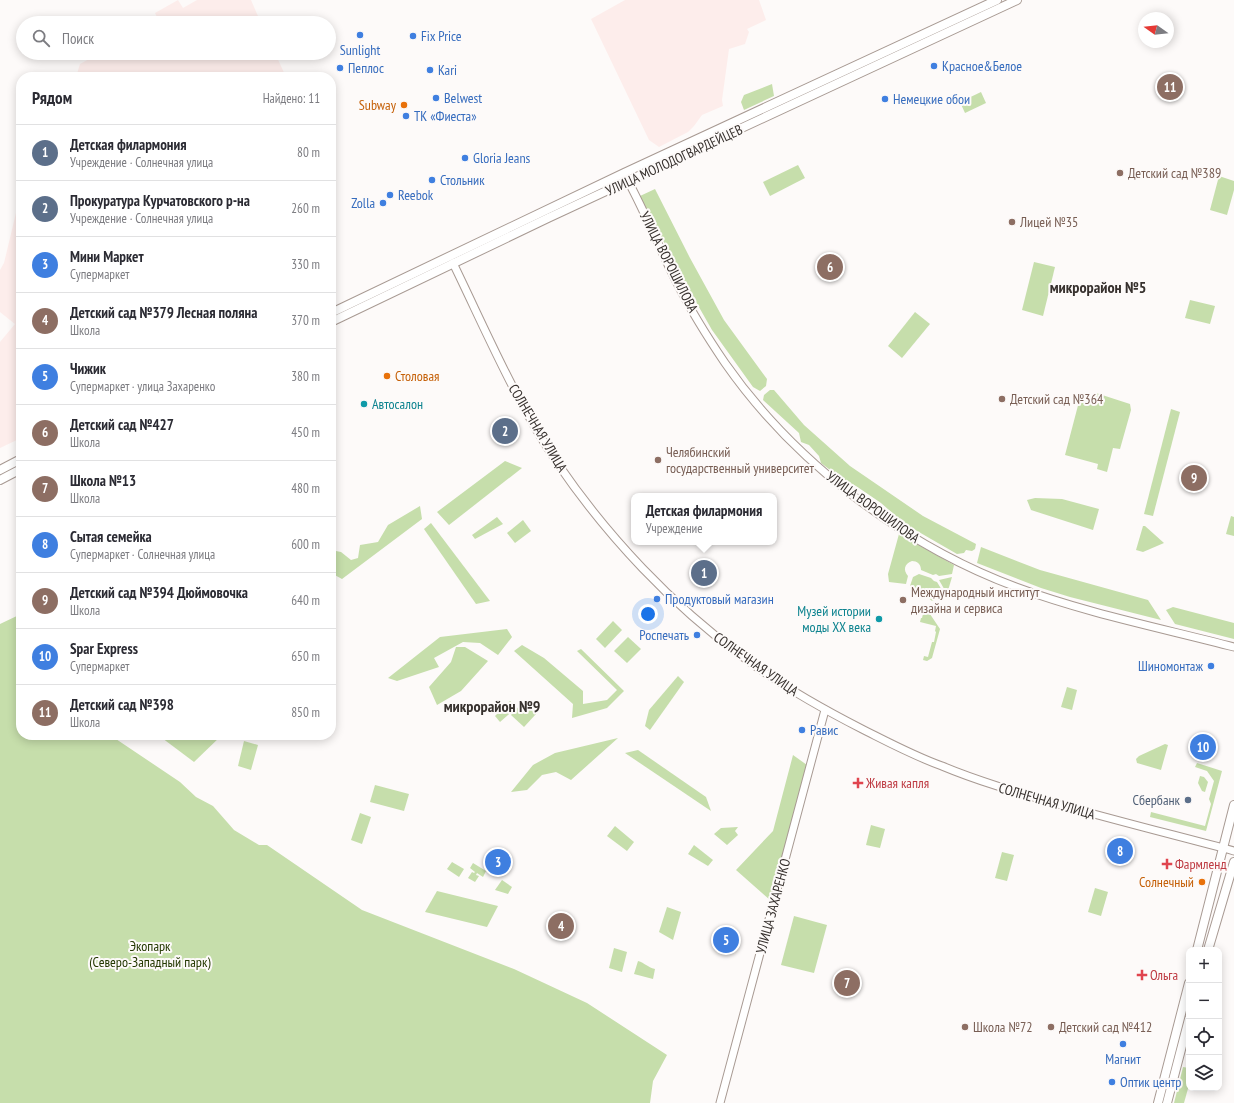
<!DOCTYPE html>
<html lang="ru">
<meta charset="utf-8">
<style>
body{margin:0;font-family:"PT Sans Narrow",sans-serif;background:#f7f7f7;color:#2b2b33}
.controls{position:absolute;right:12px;bottom:12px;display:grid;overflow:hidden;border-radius:8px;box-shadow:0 2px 10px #0003}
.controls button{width:36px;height:36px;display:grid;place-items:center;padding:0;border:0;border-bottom:1px solid #e1e1e2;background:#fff;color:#2b2b33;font:20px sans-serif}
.compass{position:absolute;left:1138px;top:12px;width:36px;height:36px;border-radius:50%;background:#fff;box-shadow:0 2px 10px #0003;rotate:285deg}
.you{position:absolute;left:648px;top:614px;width:14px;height:14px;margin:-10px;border:3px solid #fff;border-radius:50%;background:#1a73e8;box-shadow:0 0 0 6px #1a73e833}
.badge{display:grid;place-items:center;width:26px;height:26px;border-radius:50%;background:#d93025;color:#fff;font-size:13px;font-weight:700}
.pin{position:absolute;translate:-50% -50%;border:2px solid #fff;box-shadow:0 1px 4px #0006}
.popup{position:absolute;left:631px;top:493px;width:146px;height:52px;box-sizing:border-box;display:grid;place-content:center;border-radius:8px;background:#fff;filter:drop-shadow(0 1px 3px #0005);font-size:13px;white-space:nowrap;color:#7c7c81}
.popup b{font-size:15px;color:#2b2b33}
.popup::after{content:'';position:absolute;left:50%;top:100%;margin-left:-8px;border:8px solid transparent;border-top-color:#fff}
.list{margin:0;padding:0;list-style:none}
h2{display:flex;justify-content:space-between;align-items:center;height:52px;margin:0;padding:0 16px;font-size:17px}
h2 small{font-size:13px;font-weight:400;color:#7c7c81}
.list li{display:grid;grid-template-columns:26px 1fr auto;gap:12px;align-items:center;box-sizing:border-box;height:56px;padding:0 16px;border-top:1px solid #e1e1e2}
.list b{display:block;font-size:15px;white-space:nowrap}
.list p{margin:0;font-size:13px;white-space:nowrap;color:#7c7c81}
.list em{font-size:13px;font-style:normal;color:#7c7c81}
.icon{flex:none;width:22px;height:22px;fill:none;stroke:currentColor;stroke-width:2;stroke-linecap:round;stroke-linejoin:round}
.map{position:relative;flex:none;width:1234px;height:1103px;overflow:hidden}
.search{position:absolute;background:#fff;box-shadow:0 2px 10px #0003;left:16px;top:16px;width:320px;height:44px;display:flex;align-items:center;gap:10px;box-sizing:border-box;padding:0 14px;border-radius:22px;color:#7c7c81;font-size:15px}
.panel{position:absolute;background:#fff;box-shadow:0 2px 10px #0003;left:16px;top:72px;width:320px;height:668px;border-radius:16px}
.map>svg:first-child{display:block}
.industrial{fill:#fdedeb}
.green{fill:#c6deab}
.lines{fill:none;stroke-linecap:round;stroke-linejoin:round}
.tertiary-casing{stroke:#a89a93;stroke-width:9}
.secondary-casing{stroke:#a89a93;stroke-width:10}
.tertiary{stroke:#fff;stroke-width:7}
.secondary{stroke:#fff;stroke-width:8}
.shop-dot{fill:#3f7fe0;stroke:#fdfaf9;stroke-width:1.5}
.food-dot{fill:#e8710a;stroke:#fdfaf9;stroke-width:1.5}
.education-dot{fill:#8d6e63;stroke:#fdfaf9;stroke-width:1.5}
.culture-dot{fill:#0f9aa8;stroke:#fdfaf9;stroke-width:1.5}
.health-dot{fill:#e0444e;stroke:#fdfaf9;stroke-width:1.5}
.service-dot{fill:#5c6f8a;stroke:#fdfaf9;stroke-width:1.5}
.labels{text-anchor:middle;stroke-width:4;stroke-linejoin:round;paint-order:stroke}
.shop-label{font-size:14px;fill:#366cbe;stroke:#fdfaf9;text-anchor:start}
.food-label{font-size:14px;fill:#c56008;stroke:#fdfaf9;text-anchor:end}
.street-label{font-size:14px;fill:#37312e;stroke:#fdfaf9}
.education-label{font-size:14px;fill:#785e54;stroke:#fdfaf9;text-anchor:start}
.culture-label{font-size:14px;fill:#0d838f;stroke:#fdfaf9;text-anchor:start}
.health-label{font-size:14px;fill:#be3a42;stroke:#fdfaf9;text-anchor:start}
.service-label{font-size:14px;fill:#4e5e75;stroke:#fdfaf9;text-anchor:end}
.park-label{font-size:14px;fill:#233800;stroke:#fdfaf9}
.quarter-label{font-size:16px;font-weight:bold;fill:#37312e;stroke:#fdfaf9}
</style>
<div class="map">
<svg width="1234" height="1103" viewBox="0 0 1234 1103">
<rect width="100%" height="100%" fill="#fdfaf9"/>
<g class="industrial">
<path d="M178,0l5,8 14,-8h54l10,23h-105l3,-2 -4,-8z"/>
<path d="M625,0h134l7,20 -19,9 2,3 -4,12 -16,5 -7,51 1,6 -21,9 -8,11 -6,6 -29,15 -10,-7 -58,-121z"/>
<path d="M100,53h175l11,24h-210l4,-13z"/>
<path d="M21,192v246l-21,10v-106l15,-18 -15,-12v-42l4,-7z"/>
</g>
<g class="green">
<path d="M772,84l2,12 -30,14 -3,-8 3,-7z"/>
<path d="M981,92l5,11 -21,10 -5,-11z"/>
<path d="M798,165l7,13 -35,18 -7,-14z"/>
<path d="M1219,176l15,5v9l-7,25 -17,-5z"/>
<path d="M655,189l35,69 34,62 43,59 -1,7 -6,5 -7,-4 -41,-57 -29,-51 -43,-83z"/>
<path d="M1034,262l21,5 -12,49 -21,-6z"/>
<path d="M1190,300l25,6 -5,18 -25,-6z"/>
<path d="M915,312l15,12 -28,34 -14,-12z"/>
<path d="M770,390h4l30,35 46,41 73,50 53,28 -1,5 -3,2 -6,-1 -2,3 -7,1 -52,-30 -24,-21 -25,-17 -14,-7 -21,-16 -2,-7 -10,-11 -8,-3 -2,-9 -36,-33 1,-5z"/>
<path d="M1096,393l34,11 1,6 -11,39 -7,-1 -6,24 -10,-3 1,-5 -33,-9 16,-61 12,3z"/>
<path d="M1171,409l9,3 -27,104 -9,-2z"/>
<path d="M505,461l17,7 -73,57 -12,-13z"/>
<path d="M1035,498l27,1 37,10 -6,21 -62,-20 -4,-10z"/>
<path d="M420,506l2,13 -80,60 -11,-6v-23l10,2 10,8 7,-2 2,-13 18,-3 10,-17z"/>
<path d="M1231,516l3,1v19l-8,-2z"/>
<path d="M497,517l6,7 -28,15 -3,-4z"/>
<path d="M523,520l8,11 -16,12 -8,-10z"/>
<path d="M431,523l59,78 -14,3 -52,-75z"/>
<path d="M1143,526h2l19,17 -21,9 -7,-2z"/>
<path d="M899,534l55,31 -2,9 -13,2 -3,-2 -3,1 -12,-5c0,-6 -4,-9 -9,-9 -8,3 -9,9 -4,15l-2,8 -17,-2 -1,-8z"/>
<path d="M981,547l59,23 108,30 13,20 -91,-23 -29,-9 -64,-25z"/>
<path d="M919,574l12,4 3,3 3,1 8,13 -13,6 -9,-8 -13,-7 3,-9z"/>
<path d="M952,577l-5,17 -8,-14z"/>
<path d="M1173,607l61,16v16l-59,-15 -9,-14z"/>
<path d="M924,610l4,1 12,18 -8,29 -5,3 -4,-1 1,-4 4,1 4,-15h2l2,-10 -1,-1 1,-5 -16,-4 1,-4h1z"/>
<path d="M21,614v121h89l70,47 16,15 17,9 21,24 25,15h8l95,65 152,59 73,34 80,52 -14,26 -3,22h-650v-479z"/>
<path d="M613,621l9,9 -17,18 -9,-9z"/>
<path d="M507,629l5,8 -14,18 -18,-12 -17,-1 -29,16 5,9 -42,14 -9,-3 52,-41z"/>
<path d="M628,637l13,12 -14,14 -13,-12z"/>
<path d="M522,645l22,13 39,33v13l24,-4 10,-10 -40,-39 4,-2 43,42 -17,17 -35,10 1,-14 -59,-53z"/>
<path d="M456,647h9l23,14 -27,30 -24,14 -8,-18 22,-25z"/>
<path d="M678,676l6,6 -34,48 -5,-4 4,-16z"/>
<path d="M1067,687l10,3 -5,20 -11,-3z"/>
<path d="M510,701l6,5v2l-16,14 -5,-6z"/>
<path d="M523,702l13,12 -12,13 -13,-12z"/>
<path d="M158,735h64l-28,27z"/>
<path d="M618,738l-47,42 -15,-8 -14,3 -15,15 -16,2 22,-27 22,-12z"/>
<path d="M244,741l14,4 -7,25 -13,-4z"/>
<path d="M1165,744l3,1 -7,25 -24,-7 -1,-4 3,-3z"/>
<path d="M638,750l68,47 5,14 -86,-58z"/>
<path d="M793,755l14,10 -37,135 -34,-30 37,-39z"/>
<path d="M1197,763l25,8 -16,60 -56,-14 1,-5 54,14 6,-22 -2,-5 5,-18 -7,-10 -12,-4z"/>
<path d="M1200,776l4,1 4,5 -3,10 -3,-1 -4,-8z"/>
<path d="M375,785l34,9 -5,17 -34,-9z"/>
<path d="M360,813l11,4 -9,27 -11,-4z"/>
<path d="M871,825l14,4 -5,19 -14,-3z"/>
<path d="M615,826l19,16 -7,9 -20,-15z"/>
<path d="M738,827l-3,4 3,4 -11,10 -13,-11 7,-6z"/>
<path d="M694,845l19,15 -5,6 -20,-12z"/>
<path d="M1002,852l12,3 -7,26 -12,-3z"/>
<path d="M452,862l12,7 -5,8 -12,-8z"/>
<path d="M473,863l13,8 -3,6 -6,-4 -1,2 3,1 -4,6 -7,-4 4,-6 2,1 1,-1 -5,-4z"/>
<path d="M502,880l10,7 -4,7 -13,-4z"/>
<path d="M1095,888l13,4 -7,24 -13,-4z"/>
<path d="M437,891l61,15 -11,21 -62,-15z"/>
<path d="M667,907l14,5 -8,28 -14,-8z"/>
<path d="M794,916l33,9 -13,48 -33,-8z"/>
<path d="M614,948l13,4 -5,20 -13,-4z"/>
<path d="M638,961c7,2 9,6 17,8l-2,10 -19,-5z"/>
<path d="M1183,1067l6,1v17l-5,18h-10z"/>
</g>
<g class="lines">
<g class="tertiary-casing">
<g id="tertiary">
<path d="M628,181c18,33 32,69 49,102 14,28 31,55 48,80 69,99 178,182 291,224 70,26 145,41 218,60"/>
<path d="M453,263c33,68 63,139 105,201 50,73 114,141 185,193 37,28 78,51 119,72 26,13 52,27 80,37 36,15 74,26 112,37 60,17 120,32 180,48"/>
<path d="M720,1103l105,-393"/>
</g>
</g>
<g class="secondary-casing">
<g id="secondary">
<path d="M331,313l293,-140 373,-173"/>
<path d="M331,322l217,-104 469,-218"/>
<path d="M0,470l21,-11"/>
<path d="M0,480l21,-11"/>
<path d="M1197,950l37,-145"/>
<path d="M1208,950l26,-88"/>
<path d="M1158,1103l31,-120"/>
<path d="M1167,1103l22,-84"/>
</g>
</g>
<use href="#tertiary" class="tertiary"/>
<use href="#secondary" class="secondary"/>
</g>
<g class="shop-dot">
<circle cx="360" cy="35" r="4"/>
<circle cx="413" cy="36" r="4"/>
<circle cx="934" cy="66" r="4"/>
<circle cx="340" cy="68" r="4"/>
<circle cx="430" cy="70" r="4"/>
<circle cx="436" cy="98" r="4"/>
<circle cx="885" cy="99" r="4"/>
<circle cx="406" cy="116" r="4"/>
<circle cx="465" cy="158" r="4"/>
<circle cx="432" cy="180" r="4"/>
<circle cx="390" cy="195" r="4"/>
<circle cx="383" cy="203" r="4"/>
<circle cx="657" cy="599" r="4"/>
<circle cx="697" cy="635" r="4"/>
<circle cx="1211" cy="666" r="4"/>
<circle cx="802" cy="730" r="4"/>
<circle cx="1123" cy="1044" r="4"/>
<circle cx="1112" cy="1082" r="4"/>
</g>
<g class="food-dot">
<circle cx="404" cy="105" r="4"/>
<circle cx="387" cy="376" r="4"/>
<circle cx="1202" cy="882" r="4"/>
</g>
<g class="education-dot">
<circle cx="1120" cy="173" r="4"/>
<circle cx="1012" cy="222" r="4"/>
<circle cx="1002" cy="399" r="4"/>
<circle cx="658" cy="460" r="4"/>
<circle cx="903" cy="600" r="4"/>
<circle cx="965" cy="1027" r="4"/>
<circle cx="1051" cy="1027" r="4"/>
</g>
<g class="culture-dot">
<circle cx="364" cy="404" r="4"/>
<circle cx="879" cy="619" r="4"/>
</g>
<g class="health-dot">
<path d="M856 777h4v4h4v4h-4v4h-4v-4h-4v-4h4z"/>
<path d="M1165 858h4v4h4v4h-4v4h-4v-4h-4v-4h4z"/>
<path d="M1140 969h4v4h4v4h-4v4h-4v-4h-4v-4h4z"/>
</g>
<circle class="service-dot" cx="1188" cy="800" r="4"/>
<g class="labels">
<g class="shop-label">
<text x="421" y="41">Fix Price</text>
<text x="360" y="55" text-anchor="middle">Sunlight</text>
<text x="942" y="71">Красное&amp;Белое</text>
<text x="348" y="73">Пеплос</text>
<text x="438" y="75">Kari</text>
<text x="444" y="103">Belwest</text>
<text x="893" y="104">Немецкие обои</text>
<text x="414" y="121">ТК «Фиеста»</text>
<text x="473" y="163">Gloria Jeans</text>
<text x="440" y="185">Стольник</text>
<text x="398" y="200">Reebok</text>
<text x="375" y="208" text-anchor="end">Zolla</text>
<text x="665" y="604">Продуктовый магазин</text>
<text x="689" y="640" text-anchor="end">Роспечать</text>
<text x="1203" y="671" text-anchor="end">Шиномонтаж</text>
<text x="810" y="735">Равис</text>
<text x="1123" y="1064" text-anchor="middle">Магнит</text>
<text x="1120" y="1087">Оптик центр</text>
</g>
<g class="food-label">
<text x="396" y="110">Subway</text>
<text x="395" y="381" text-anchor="start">Столовая</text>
<text x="1194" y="887">Солнечный</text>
</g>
<g class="street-label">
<text transform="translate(674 160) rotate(-25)" y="5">УЛИЦА МОЛОДОГВАРДЕЙЦЕВ</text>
<text transform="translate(669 262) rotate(63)" y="5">УЛИЦА ВОРОШИЛОВА</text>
<text transform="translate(538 428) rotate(59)" y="5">СОЛНЕЧНАЯ УЛИЦА</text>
<text transform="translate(873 507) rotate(36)" y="5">УЛИЦА ВОРОШИЛОВА</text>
<text transform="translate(756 664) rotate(35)" y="5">СОЛНЕЧНАЯ УЛИЦА</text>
<text transform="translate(1047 801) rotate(16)" y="5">СОЛНЕЧНАЯ УЛИЦА</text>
<text transform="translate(773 906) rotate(-75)" y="5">УЛИЦА ЗАХАРЕНКО</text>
</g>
<g class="education-label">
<text x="1128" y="178">Детский сад №389</text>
<text x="1020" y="227">Лицей №35</text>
<text x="1010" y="404">Детский сад №364</text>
<text x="666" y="457">Челябинский<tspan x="666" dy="16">государственный университет</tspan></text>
<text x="911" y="597">Международный институт<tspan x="911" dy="16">дизайна и сервиса</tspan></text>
<text x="973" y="1032">Школа №72</text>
<text x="1059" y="1032">Детский сад №412</text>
</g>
<g class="culture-label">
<text x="372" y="409">Автосалон</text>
<text x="871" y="616" text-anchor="end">Музей истории<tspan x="871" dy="16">моды XX века</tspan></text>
</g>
<g class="health-label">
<text x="866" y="788">Живая капля</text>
<text x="1175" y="869">Фармленд</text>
<text x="1150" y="980">Ольга</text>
</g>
<g class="service-label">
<text x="1180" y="805">Сбербанк</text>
</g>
<g class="park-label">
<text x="150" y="951">Экопарк<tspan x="150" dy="16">(Северо-Западный парк)</tspan></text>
</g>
<g class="quarter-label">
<text x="1098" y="293">микрорайон №5</text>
<text x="492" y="712">микрорайон №9</text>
</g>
</g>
</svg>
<div class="controls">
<button>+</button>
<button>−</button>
<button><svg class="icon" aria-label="locate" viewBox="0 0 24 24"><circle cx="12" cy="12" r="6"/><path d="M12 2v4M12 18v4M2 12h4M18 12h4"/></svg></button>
<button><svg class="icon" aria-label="layers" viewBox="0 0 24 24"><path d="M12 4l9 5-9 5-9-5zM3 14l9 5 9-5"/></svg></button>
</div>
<svg class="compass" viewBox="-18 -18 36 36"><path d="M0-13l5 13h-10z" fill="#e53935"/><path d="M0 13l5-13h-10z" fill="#7c7c81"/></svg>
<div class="you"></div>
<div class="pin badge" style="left:704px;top:573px;background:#5c6f8a">1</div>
<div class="popup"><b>Детская филармония</b>Учреждение</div>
<div class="pin badge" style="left:505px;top:431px;background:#5c6f8a">2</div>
<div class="pin badge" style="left:498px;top:862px;background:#3f7fe0">3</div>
<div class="pin badge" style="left:561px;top:926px;background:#8d6e63">4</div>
<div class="pin badge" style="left:726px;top:940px;background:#3f7fe0">5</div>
<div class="pin badge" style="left:830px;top:267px;background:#8d6e63">6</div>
<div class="pin badge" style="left:847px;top:983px;background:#8d6e63">7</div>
<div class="pin badge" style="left:1120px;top:851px;background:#3f7fe0">8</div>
<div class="pin badge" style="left:1194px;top:478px;background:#8d6e63">9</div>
<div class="pin badge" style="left:1203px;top:747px;background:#3f7fe0">10</div>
<div class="pin badge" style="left:1170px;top:87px;background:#8d6e63">11</div>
<div class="search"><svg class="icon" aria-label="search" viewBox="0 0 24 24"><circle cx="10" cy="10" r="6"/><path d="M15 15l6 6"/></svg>Поиск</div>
<section class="panel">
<h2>Рядом<small>Найдено: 11</small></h2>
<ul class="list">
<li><span class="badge" style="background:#5c6f8a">1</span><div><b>Детская филармония</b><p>Учреждение · Солнечная улица</p></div><em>80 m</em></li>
<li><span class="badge" style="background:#5c6f8a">2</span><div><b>Прокуратура Курчатовского р-на</b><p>Учреждение · Солнечная улица</p></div><em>260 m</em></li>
<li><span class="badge" style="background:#3f7fe0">3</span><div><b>Мини Маркет</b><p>Супермаркет</p></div><em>330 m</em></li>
<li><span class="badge" style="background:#8d6e63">4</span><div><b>Детский сад №379 Лесная поляна</b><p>Школа</p></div><em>370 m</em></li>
<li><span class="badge" style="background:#3f7fe0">5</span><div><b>Чижик</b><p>Супермаркет · улица Захаренко</p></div><em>380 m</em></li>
<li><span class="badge" style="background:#8d6e63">6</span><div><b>Детский сад №427</b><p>Школа</p></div><em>450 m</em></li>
<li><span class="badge" style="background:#8d6e63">7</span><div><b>Школа №13</b><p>Школа</p></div><em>480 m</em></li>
<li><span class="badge" style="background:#3f7fe0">8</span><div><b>Сытая семейка</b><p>Супермаркет · Солнечная улица</p></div><em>600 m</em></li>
<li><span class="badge" style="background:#8d6e63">9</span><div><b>Детский сад №394 Дюймовочка</b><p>Школа</p></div><em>640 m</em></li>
<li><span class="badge" style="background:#3f7fe0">10</span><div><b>Spar Express</b><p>Супермаркет</p></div><em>650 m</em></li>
<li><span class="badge" style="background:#8d6e63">11</span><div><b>Детский сад №398</b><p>Школа</p></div><em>850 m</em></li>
</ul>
</section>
</div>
